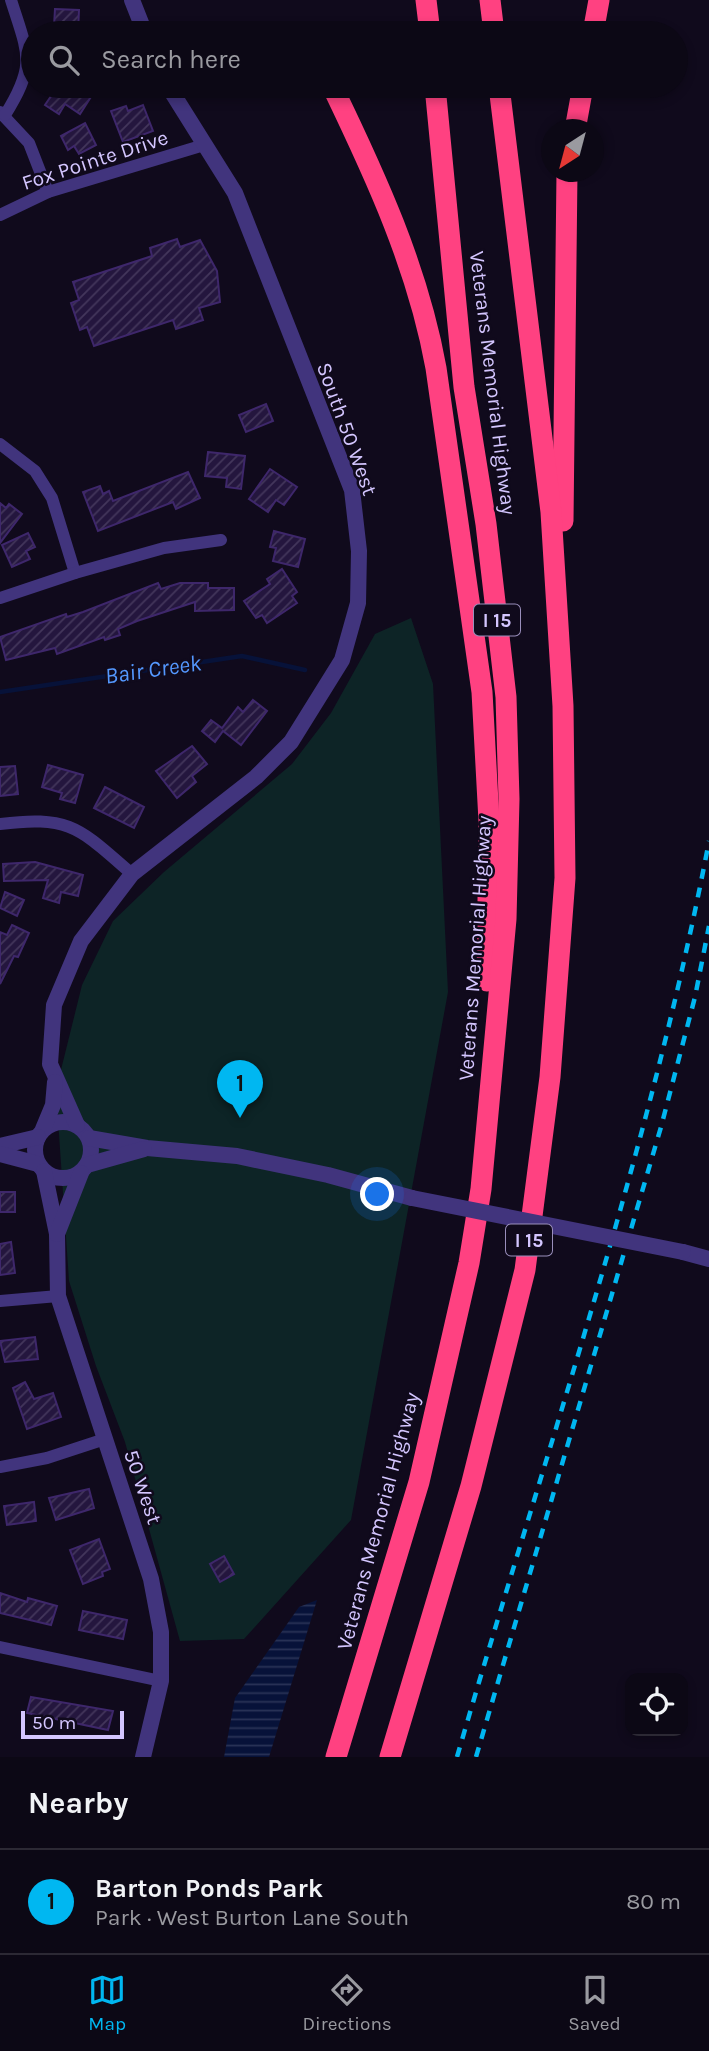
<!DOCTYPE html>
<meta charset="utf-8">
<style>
body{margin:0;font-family:Karla,sans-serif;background:#1a1622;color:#f1f3f6}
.controls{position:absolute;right:21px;bottom:21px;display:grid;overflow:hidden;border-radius:14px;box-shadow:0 4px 10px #0003}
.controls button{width:63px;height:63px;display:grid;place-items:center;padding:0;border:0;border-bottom:2px solid #2c2934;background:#0c0815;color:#f1f3f6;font:35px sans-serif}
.compass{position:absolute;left:541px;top:119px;width:63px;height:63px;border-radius:50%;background:#0c0815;box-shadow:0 4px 10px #0003;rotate:216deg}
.scale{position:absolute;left:21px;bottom:18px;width:103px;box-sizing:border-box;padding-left:7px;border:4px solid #d4c6ff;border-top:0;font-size:19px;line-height:24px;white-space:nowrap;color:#d4c6ff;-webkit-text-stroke:5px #100a1c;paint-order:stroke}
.you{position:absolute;left:378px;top:1195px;width:24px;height:24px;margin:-18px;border:5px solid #fff;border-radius:50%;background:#1a73e8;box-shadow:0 0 0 10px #1a73e833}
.badge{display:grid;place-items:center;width:46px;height:46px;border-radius:50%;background:#00b7f1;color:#111;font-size:23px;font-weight:700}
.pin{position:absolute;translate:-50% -58px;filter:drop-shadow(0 2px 4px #0008)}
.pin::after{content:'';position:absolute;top:37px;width:24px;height:21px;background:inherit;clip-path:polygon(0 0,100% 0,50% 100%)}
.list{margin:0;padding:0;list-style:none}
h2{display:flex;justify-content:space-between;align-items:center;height:91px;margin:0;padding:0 28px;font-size:30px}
h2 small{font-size:23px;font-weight:400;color:#9a9aa0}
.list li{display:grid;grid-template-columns:46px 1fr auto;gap:21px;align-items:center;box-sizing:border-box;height:105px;padding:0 28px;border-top:2px solid #2c2934}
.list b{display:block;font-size:26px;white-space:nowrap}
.list p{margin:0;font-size:23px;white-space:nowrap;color:#9a9aa0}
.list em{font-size:23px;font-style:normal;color:#9a9aa0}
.icon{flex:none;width:38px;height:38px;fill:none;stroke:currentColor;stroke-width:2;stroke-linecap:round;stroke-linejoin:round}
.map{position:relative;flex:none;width:709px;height:1757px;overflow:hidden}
.search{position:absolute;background:#0c0815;box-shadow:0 4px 10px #0003;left:21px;right:21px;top:21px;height:77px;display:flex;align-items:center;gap:18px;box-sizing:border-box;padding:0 24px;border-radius:38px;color:#9a9aa0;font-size:26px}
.sheet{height:196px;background:#0c0815}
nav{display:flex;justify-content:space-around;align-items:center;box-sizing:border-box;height:98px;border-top:2px solid #2c2934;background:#0c0815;font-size:19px;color:#9a9aa0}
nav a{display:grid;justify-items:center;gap:4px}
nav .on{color:#00b7f1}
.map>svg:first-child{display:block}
.green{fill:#0d2426}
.water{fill:url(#water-rules)}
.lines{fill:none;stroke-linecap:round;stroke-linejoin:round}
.stream{stroke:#071239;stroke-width:4.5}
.building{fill:url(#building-hatch);stroke:#3e276b;stroke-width:2}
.minor{stroke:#41347d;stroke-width:12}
.tertiary{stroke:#41347d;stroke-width:16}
.motorway{stroke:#ff4181;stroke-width:21}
.rail{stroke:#00b7f1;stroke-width:4.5;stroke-dasharray:10 9;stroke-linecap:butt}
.tertiary-bridge{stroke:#41347d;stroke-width:16}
.labels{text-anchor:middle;stroke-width:5;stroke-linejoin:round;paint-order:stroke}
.shield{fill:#100a1c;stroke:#998ebb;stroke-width:2}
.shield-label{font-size:19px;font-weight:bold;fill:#d4c6ff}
.street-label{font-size:21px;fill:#d4c6ff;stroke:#100a1c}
.water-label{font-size:23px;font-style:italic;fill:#5498ff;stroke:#100a1c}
</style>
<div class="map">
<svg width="709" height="1757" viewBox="0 0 709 1757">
<defs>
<pattern id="water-rules" width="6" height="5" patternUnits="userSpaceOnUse" patternTransform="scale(1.75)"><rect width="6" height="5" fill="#071239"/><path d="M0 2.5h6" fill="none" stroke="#2a3357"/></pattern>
<pattern id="building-hatch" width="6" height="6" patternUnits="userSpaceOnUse" patternTransform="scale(1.75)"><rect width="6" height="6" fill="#24163e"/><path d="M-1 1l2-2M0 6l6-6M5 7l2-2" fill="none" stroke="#43365b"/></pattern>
</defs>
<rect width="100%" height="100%" fill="#100a1c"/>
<path class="green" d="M411,618l22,66 15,308 -97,528 -107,119 -64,2 -55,-199 -29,-76 -27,-85 -13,-191 26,-105 31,-64 51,-49 128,-108 39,-51 44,-79z"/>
<path class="water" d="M317,1600l-48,157h-45l11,-59 64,-91z"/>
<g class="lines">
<path class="stream" d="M0,692l242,-36 63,14"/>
</g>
<g class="building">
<path d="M55,9l24,1 -1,23h-18v-7h-6z"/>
<path d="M58,86h26l10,6 -14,22 -15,-10 -6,10 -14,-9z"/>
<path d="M143,105l10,26 -30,11 -12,-31 15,-5 2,5z"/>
<path d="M85,123l11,22 -17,9 -5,-8 -6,4 -7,-14z"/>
<path d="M177,239l3,8 20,-7 17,31 3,31 -21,6 4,12 -27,9 -3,-9 -79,26 -7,-19 -7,3 -9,-27 8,-3 -6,-18 79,-26 -2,-8z"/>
<path d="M266,404l7,17 -27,11 -7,-17z"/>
<path d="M208,452l37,4 -4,33 -15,-2 1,-9 -22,-2z"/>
<path d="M270,469l27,18 -13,18 -8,-5 -8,12 -19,-13z"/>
<path d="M188,472l12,26 -24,11 -3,-7 -75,29 -15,-39 17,-6 3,8 6,-3 4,10z"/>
<path d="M0,503l6,5 3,-4 13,10 -22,29z"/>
<path d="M274,531l31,8 -7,28 -25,-6 3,-13 -6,-1z"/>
<path d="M28,533l7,14 -9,4 4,8 -18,8 -10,-22z"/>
<path d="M282,569l15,23 -5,4 5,7 -30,20 -5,-8 -6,3 -12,-17 26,-17 -3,-5z"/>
<path d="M158,583l3,6 19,-6h28v5h26v22l-39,1v-9l-58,19 -19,8 2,6 -15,5 -1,-3 -47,17 -2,-6 -49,12 -6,-23 66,-23 1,3 16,-5z"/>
<path d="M253,700l14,11 -26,34 -18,-14 -8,11 -13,-11 9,-11 11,8 16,-21 5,5z"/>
<path d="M192,746l15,18 -15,12 4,6 -19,16 -21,-27z"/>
<path d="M48,765l35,10 -8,28 -15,-4 2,-6 -20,-6z"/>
<path d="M15,766l3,28 -18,2v-29z"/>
<path d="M105,787l39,20 -10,21 -40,-20z"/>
<path d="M35,862l48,13 -5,21 -17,-4 -2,11 -16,-5 5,-18 -44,1 -1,-17z"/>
<path d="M5,892l19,8 -7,16 -17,-8z"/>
<path d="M12,925l17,8 -11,24 -4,-1 -14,28v-52l7,3z"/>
<rect x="0" y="1192" width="15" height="20"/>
<path d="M11,1242l4,31 -15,2v-31z"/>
<path d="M35,1337l3,22 -33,3 -5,-21z"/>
<path d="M25,1382l9,17 19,-6 8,24 -34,12 -14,-41z"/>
<path d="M89,1489l5,19 -38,12 -7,-22z"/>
<path d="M34,1502l2,19 -29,4 -3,-19z"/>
<path d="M99,1539l11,30 -8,3 1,4 -20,8 -13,-34z"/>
<path d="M224,1556l10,18 -14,8 -10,-18z"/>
<path d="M0,1593l27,9 1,-4 29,8 -6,19 -51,-12z"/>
<path d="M83,1611l44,9 -4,19 -44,-9z"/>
<path d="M31,1697l82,14 -5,19 -81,-17z"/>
</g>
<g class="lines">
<g class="minor">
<path d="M0,112l29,31 19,49"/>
<path d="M5,115c32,-51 23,-61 6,-115"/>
<path d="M0,215l48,-23 156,-47"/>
<path d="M0,444l35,27 17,27 23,75"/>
<path d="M0,598l75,-25 89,-25 57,-8"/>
<path d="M0,824c71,-9 80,5 132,50"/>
<path d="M0,1301l58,-5"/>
<path d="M0,1467l47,-9 58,-19"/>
<path d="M0,1647l161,34"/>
</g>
<g class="tertiary">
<path d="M132,0l13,33"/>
<circle cx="63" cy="1150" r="28"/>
<path d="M77,1125l-27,-61 4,-59 27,-64 51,-67 124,-97 35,-35 51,-82 16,-57 1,-52 -7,-61 -117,-297 -67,-107"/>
<path d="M43,1129l10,-24 2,-23"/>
<path d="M89,1138l58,10 90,8 91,19 84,23"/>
<path d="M0,1146l38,-9"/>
<path d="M0,1154l38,10"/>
<path d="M87,1165l57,-16"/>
<path d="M44,1171l13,63 1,62 93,283 10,53v49l-18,76"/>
<path d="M57,1234l24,-61"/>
<path d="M683,1252l26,7"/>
</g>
<g class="motorway">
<path d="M426,0l4,33"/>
<path d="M490,0l4,33"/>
<path d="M593,33l6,-33"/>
<path d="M332,86c44,91 86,182 104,282l46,324 7,129 -2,160"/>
<path d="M575,130l8,-44"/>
<path d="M563,521l4,-349"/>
<path d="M336,1757l83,-275 50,-219 12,-74 25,-270 3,-120 -3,-102 -20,-173 -22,-137 -29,-301"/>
<path d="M390,1757l81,-271 54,-216 25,-193 15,-199 -2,-172 -12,-194 -52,-426"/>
</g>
<g class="rail">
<path d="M457,1757c88,-304 193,-605 252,-916"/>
<path d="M476,1757l185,-630 34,-130 14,-71"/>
</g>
<path class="tertiary-bridge" d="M412,1198l271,54"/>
</g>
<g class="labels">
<g class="shield">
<rect x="474" y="604.5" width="46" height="31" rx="5"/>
<rect x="506" y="1224.5" width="46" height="31" rx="5"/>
</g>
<g class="shield-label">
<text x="497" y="627">I 15</text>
<text x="529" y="1247">I 15</text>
</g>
<g class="street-label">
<text transform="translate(95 160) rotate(-18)" y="7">Fox Pointe Drive</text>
<text transform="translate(493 383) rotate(83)" y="7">Veterans Memorial Highway</text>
<text transform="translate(347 429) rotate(70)" y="7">South 50 West</text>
<text transform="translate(475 948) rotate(-86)" y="7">Veterans Memorial Highway</text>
<text transform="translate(143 1487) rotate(71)" y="7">50 West</text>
<text transform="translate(378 1521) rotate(-75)" y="7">Veterans Memorial Highway</text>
</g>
<g class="water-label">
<text transform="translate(153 669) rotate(-8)" y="8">Bair Creek</text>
</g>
</g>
</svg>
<div class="controls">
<button><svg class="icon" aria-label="locate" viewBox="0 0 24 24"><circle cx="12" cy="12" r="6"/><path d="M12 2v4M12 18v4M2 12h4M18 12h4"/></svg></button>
</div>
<svg class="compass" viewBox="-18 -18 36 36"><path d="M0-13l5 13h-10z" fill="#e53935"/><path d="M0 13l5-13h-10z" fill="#9a9aa0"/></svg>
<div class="scale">50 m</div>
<div class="you"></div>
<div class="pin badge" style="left:240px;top:1118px">1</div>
<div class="search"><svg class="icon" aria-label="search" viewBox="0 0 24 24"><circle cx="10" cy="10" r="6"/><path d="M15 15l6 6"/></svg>Search here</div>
</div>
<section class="sheet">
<h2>Nearby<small></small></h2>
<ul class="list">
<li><span class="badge">1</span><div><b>Barton Ponds Park</b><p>Park · West Burton Lane South</p></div><em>80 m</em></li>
</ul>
</section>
<nav>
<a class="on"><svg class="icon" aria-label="map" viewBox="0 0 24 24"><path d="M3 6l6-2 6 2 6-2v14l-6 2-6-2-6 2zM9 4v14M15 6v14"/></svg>Map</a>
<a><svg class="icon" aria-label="directions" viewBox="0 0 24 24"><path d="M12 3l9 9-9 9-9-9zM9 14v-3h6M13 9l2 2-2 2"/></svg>Directions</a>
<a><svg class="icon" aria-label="saved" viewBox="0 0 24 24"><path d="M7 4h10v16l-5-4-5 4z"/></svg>Saved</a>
</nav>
